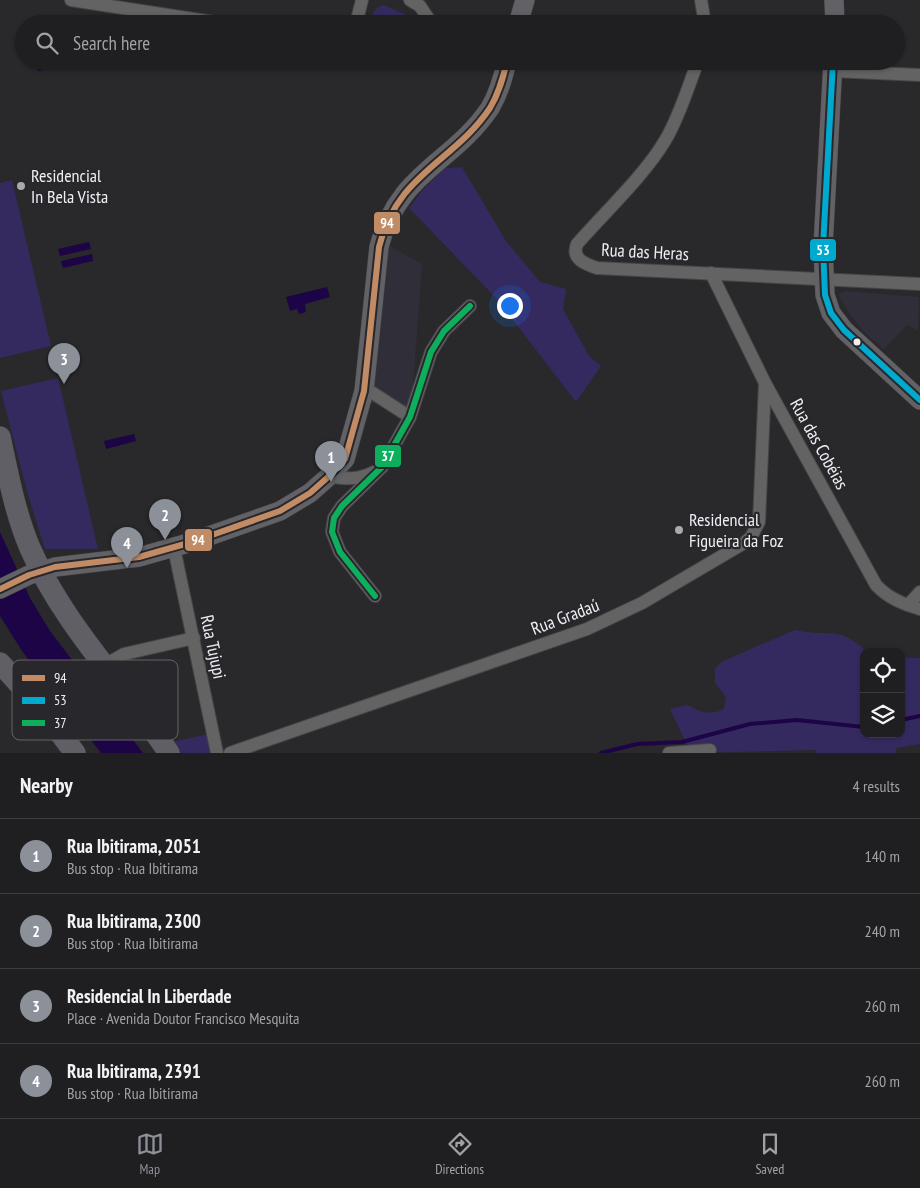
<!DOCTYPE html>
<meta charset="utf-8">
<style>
body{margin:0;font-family:"PT Sans Narrow",sans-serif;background:#272729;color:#f1f3f6}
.controls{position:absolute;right:15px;bottom:15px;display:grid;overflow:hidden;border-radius:10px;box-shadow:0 1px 4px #0004}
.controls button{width:45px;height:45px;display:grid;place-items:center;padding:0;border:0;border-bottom:1px solid #3c3c3e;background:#1f1e20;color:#f1f3f6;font:25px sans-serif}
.you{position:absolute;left:509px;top:305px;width:18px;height:18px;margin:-12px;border:4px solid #fff;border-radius:50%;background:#1a73e8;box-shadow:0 0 0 8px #1a73e833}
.badge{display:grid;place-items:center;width:32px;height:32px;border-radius:50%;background:#8c9099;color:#fff;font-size:16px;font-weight:700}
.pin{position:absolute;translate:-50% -41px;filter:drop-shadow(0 1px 2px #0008)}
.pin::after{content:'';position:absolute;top:26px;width:18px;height:15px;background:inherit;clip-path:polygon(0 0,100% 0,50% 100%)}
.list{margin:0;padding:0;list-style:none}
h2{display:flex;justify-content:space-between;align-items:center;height:65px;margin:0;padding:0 20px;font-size:21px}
h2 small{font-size:16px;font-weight:400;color:#a1a2a5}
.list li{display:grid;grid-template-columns:32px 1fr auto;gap:15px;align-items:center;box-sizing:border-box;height:75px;padding:0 20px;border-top:1px solid #3c3c3e}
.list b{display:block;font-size:19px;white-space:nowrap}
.list p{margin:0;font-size:16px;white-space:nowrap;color:#a1a2a5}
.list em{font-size:16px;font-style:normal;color:#a1a2a5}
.icon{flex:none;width:28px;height:28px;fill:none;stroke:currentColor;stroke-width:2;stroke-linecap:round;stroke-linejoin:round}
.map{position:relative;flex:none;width:920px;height:753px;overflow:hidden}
.search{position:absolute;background:#1f1e20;box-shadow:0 1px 4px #0004;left:15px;right:15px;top:15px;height:55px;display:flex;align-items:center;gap:12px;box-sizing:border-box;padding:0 18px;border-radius:28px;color:#a1a2a5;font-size:19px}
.sheet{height:365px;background:#1f1e20}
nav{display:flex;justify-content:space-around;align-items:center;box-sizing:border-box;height:70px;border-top:1px solid #3c3c3e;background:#1f1e20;font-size:14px;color:#a1a2a5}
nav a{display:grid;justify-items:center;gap:2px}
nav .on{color:#8c9099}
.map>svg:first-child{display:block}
.built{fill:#302f39}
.green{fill:#352a60}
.water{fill:#1d0447}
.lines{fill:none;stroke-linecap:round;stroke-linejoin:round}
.stream{stroke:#1d0447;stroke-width:4}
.minor-casing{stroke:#464648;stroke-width:14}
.secondary-casing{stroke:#464648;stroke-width:20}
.trunk-casing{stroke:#464648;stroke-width:22}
.minor{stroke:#636364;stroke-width:12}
.secondary{stroke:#626166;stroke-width:19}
.trunk{stroke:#605f66;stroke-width:21}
.bus-1-casing{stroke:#28272c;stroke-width:10}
.bus-2-casing{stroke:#28272c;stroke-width:10}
.bus-3-casing{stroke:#28272c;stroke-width:10}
.bus-1{stroke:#c18c65;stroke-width:6}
.bus-2{stroke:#00a9ce;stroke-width:6}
.bus-3{stroke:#0daf5c;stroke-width:6}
.poi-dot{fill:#aaa9ac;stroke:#28272c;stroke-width:2}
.bus-dot{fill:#efeff2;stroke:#28272c;stroke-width:2}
.labels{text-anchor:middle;stroke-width:4.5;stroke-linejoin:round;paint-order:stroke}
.poi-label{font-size:18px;fill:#efeff2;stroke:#28272c;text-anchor:start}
.street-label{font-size:18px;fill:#efeff2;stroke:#28272c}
.key{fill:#28272c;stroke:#646367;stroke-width:1}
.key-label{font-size:14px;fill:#efeff2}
.line-badge{stroke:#28272c;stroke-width:2}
.badge-label{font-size:14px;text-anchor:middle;font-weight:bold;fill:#fff}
</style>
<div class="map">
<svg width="920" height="753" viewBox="0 0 920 753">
<rect width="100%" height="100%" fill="#29282b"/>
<g class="built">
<path d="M386,244l36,20 -9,122 -7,25 -41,-10z"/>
<path d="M845,291l74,6 -1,33 -11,-5 -23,24 -19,-16 -16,-20 -11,-19z"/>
</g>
<g class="green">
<path d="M384,5l27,12 6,7h-44c-3,-10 2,-17 11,-19z"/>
<path d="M462,167l44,74 34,41 26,7 -3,20 26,47 12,10 -25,36 -80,-104 -87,-90 13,-17 23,-23z"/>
<path d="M12,180l39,166 -51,12v-175z"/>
<path d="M58,378l40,171h-53l-17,-54 -27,-104z"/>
<path d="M795,630c34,8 43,-6 72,22h-3v82h37v-76h19v86l-24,4v5h-80v-3l-125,3 -21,-44 17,-4c13,7 23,11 37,4l2,-12 -11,-14v-15l8,-7z"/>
<path d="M213,733l4,20h-48l-6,-9z"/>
</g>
<g class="water">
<path d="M50,61h18l1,4 -31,6 -2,-7z"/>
<path d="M89,242l2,7 -31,7 -2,-7z"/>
<path d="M92,254l1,7 -30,7 -2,-7z"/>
<path d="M327,287l3,10 -25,7 1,8 -7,2 -2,-5 -7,2 -4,-14z"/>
<path d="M134,434l2,7 -30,8 -2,-8z"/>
<path d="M0,532l30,66 20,33 93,122h-42l-79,-102 -22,-35z"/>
</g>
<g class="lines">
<g class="stream">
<path d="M901,720l19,-4"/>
<path d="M601,753l36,-9 45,-2 68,-18 47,-4 67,7"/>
</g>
<g class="minor-casing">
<g id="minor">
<path d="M71,0l155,24"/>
<path d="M410,0l10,6 12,18"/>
<path d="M701,0l4,24"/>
<path d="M356,24l6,-24"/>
<path d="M698,61c-10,26 -18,54 -32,78 -21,36 -61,73 -89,105 -6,15 8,20 20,24l323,16"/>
<path d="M833,71l87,4"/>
<path d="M711,273l54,110 111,202c12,13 27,19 44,24"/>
<path d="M365,388l45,29"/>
<path d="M329,476c16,3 30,4 45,-4"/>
<path d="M174,548l43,205"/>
<path d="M375,596l-35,-44 -8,-20 2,-14 8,-12 40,-39 28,-50 21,-65 13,-21 26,-25"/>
<path d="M908,605l12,-13"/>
<path d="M105,665l19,-11 70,-16"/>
<path d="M230,753l357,-124 55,-26 102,-60 7,-6 8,-15 6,-139"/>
<path d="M669,753l41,-3"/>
</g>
</g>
<g class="secondary-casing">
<g id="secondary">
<path d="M834,0l1,24"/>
<path d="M518,24l7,-24"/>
<path d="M833,61l-10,186 2,48 6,18 13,17 76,70"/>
<path d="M0,589l29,-14 26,-8 84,-10 53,-15 88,-31 30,-18 17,-15 18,-19 19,-68 15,-144c18,-74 74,-84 111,-139 9,-15 13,-30 17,-47"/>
</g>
</g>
<g class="trunk-casing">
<g id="trunk">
<path d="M0,437c8,37 15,76 30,111 33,76 93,136 139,205"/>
<path d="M0,663l42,46 33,44"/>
</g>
</g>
<use href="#minor" class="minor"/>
<use href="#secondary" class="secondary"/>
<use href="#trunk" class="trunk"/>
<g class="bus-1-casing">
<path id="bus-1" d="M0,589l29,-14 26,-8 84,-10 53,-15 88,-31 30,-18 17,-15 18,-19 19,-68 15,-144c18,-74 74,-84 111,-139 9,-15 13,-30 17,-47"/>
</g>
<g class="bus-2-casing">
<path id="bus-2" d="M833,61l-10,186 2,48 6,18 13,17 76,70"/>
</g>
<g class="bus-3-casing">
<path id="bus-3" d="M375,596l-35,-44 -8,-20 2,-14 8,-12 40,-39 28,-50 21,-65 13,-21 26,-25"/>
</g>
<use href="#bus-1" class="bus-1"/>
<use href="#bus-2" class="bus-2"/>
<use href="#bus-3" class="bus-3"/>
</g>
<g class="poi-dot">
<circle cx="21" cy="186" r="5"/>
<circle cx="679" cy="530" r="5"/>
</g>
<circle class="bus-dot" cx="857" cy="342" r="4.5"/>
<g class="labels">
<g class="poi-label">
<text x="31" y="182">Residencial<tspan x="31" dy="21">In Bela Vista</tspan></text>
<text x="689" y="526">Residencial<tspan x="689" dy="21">Figueira da Foz</tspan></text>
</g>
<g class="street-label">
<text transform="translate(645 252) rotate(3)" y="6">Rua das Heras</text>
<text transform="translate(819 444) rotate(61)" y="6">Rua das Cobéias</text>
<text transform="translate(565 617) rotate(-21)" y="6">Rua Gradaú</text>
<text transform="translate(213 647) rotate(78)" y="6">Rua Tujupi</text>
</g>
</g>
<rect x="12" y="660" width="166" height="80" rx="8" class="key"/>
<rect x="22" y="675" width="23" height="6" fill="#c18c65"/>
<rect x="22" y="697" width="23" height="7" fill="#00a9ce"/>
<rect x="22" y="720" width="23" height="6" fill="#0daf5c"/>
<g class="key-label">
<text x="54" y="683">94</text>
<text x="54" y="705">53</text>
<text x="54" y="728">37</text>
</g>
<g class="line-badge">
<rect x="373" y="211" width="28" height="24" rx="5" fill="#c18c65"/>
<rect x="809" y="238" width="28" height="24" rx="5" fill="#00a9ce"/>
<rect x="374" y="444" width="28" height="24" rx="5" fill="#0daf5c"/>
<rect x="184" y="528" width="29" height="24" rx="5" fill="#c18c65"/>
</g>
<g class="badge-label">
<text x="387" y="228">94</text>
<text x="823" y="255">53</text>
<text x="388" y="461">37</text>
<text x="198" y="545">94</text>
</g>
</svg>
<div class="controls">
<button><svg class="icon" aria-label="locate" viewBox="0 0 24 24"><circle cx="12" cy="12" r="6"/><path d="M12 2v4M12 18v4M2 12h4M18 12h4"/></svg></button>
<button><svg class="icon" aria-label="layers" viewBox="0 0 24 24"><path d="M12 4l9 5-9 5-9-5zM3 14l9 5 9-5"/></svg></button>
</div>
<div class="you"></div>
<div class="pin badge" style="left:331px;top:482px">1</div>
<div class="pin badge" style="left:165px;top:540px">2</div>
<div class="pin badge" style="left:64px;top:384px">3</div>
<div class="pin badge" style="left:127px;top:568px">4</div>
<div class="search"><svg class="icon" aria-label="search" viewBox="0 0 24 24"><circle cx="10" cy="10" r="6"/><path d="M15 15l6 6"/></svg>Search here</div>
</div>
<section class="sheet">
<h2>Nearby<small>4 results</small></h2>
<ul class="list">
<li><span class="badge">1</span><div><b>Rua Ibitirama, 2051</b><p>Bus stop · Rua Ibitirama</p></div><em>140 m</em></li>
<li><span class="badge">2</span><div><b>Rua Ibitirama, 2300</b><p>Bus stop · Rua Ibitirama</p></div><em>240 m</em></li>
<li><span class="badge">3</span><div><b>Residencial In Liberdade</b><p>Place · Avenida Doutor Francisco Mesquita</p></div><em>260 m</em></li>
<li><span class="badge">4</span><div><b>Rua Ibitirama, 2391</b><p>Bus stop · Rua Ibitirama</p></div><em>260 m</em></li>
</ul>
</section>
<nav>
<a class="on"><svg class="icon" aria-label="map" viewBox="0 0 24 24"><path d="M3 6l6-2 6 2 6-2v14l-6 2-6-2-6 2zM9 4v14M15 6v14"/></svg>Map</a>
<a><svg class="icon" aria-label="directions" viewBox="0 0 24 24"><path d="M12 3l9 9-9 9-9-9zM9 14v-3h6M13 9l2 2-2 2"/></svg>Directions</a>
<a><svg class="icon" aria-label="saved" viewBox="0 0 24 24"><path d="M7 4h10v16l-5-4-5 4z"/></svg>Saved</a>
</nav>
